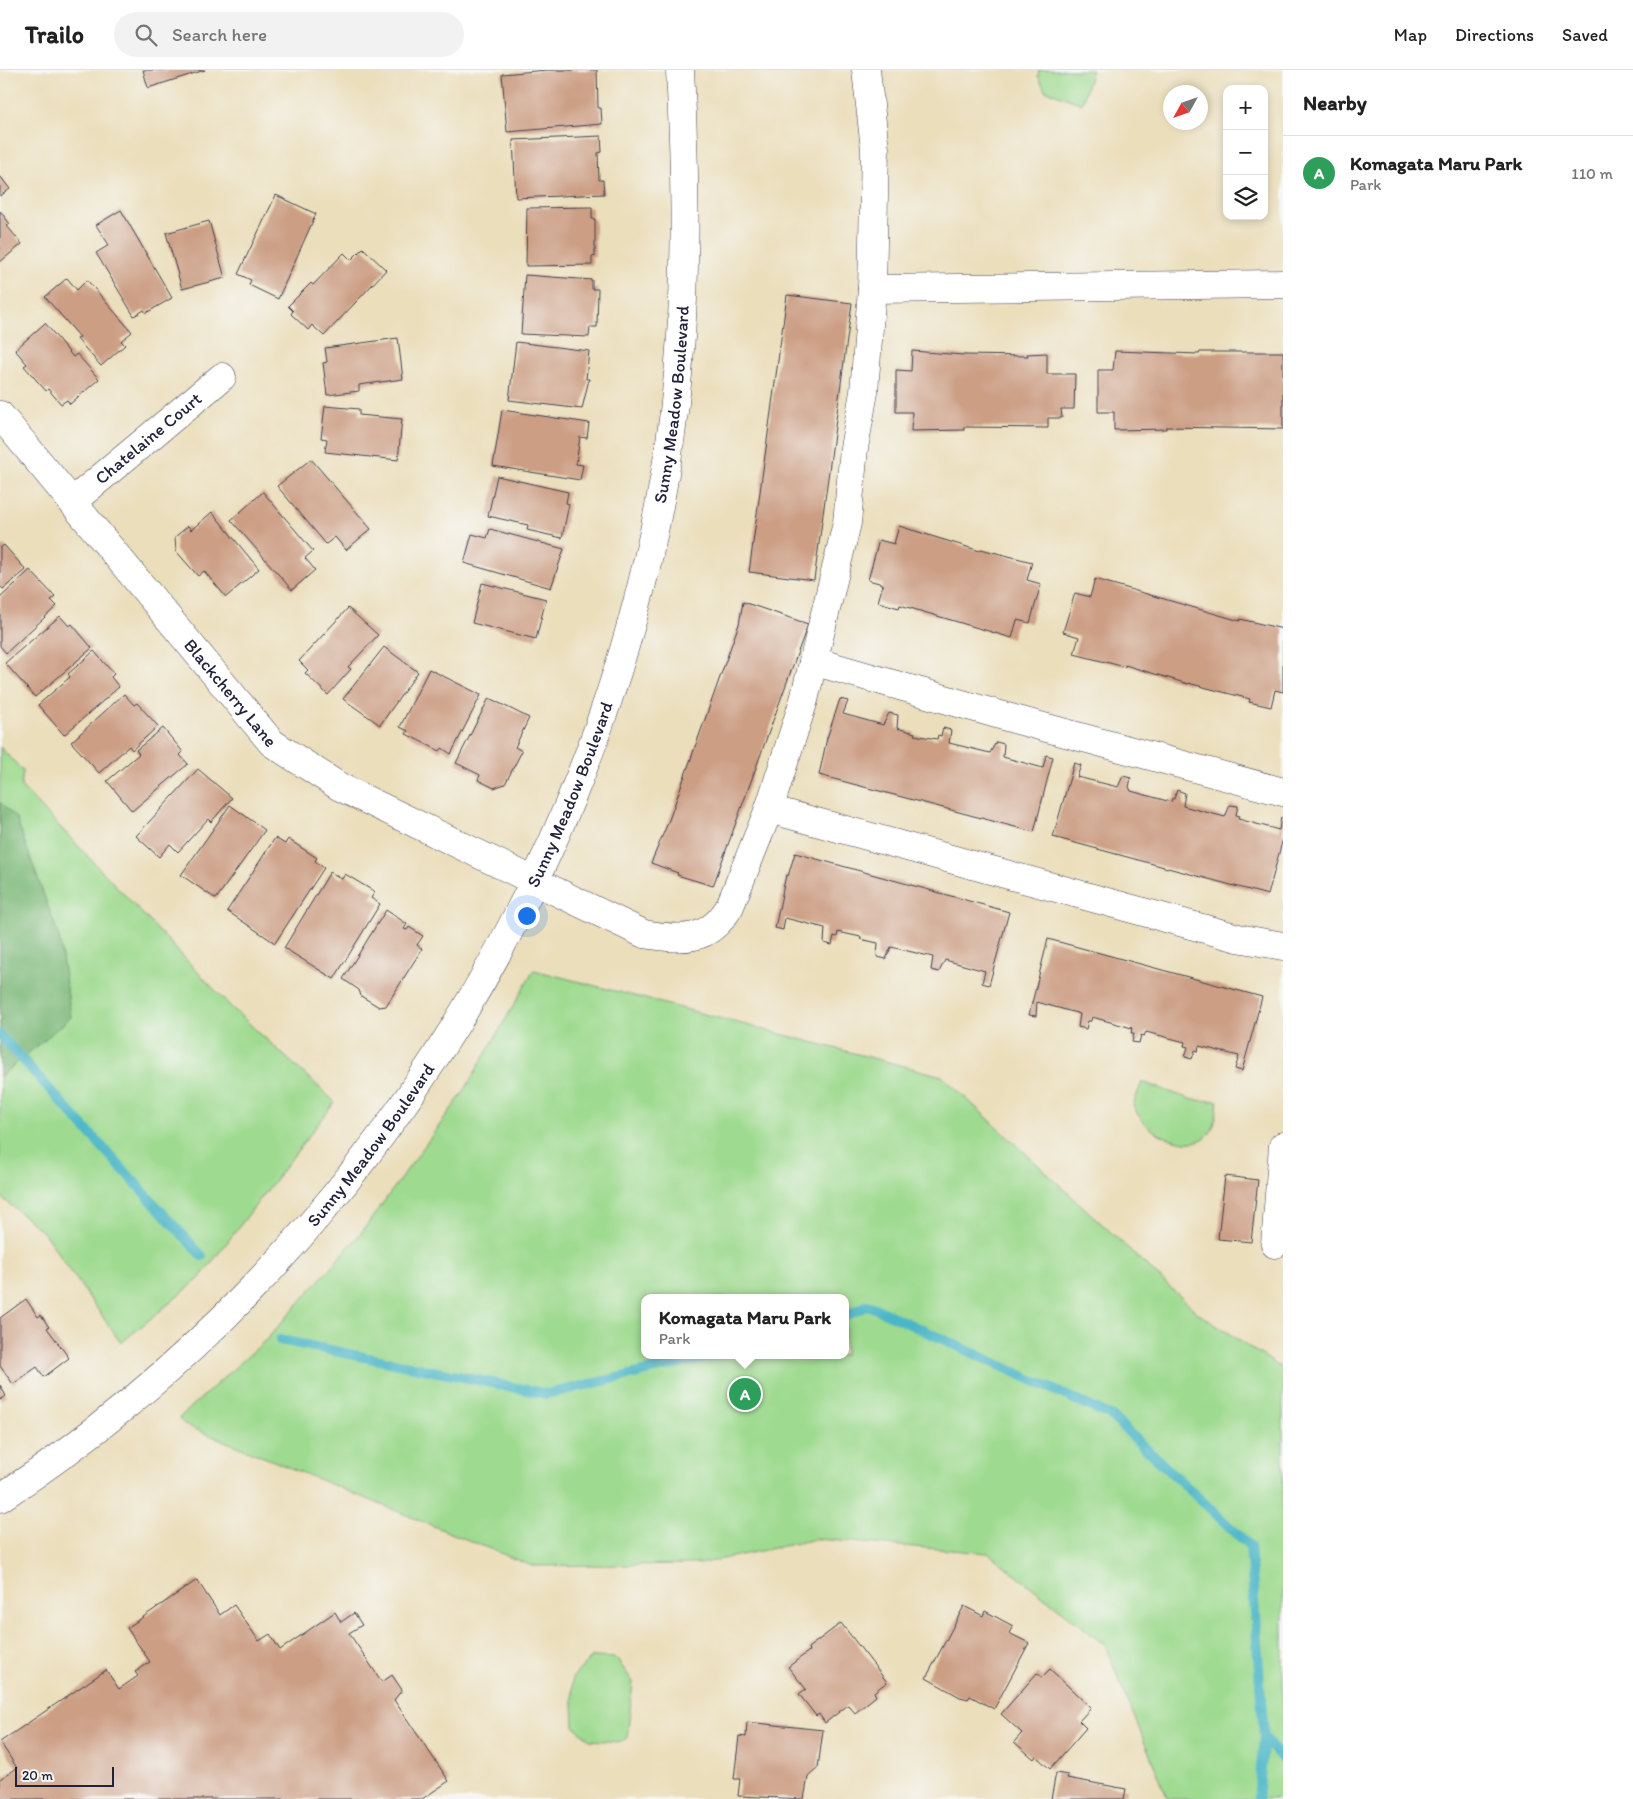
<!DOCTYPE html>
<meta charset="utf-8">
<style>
body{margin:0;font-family:Itim,sans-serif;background:#f2f2f2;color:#222}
.controls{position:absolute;right:15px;top:15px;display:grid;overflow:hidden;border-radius:10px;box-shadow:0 2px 8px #0003}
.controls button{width:45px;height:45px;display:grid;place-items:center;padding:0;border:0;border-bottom:1px solid #e0e0e0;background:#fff;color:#222;font:25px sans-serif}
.compass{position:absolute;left:1163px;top:15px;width:45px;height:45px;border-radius:50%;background:#fff;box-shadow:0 2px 8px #0003;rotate:230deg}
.scale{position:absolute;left:15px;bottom:12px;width:99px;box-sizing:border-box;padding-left:5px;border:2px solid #22223b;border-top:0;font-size:14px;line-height:18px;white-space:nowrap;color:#22223b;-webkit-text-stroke:4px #f6f6f2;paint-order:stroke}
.you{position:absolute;left:526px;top:845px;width:18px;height:18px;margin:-12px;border:4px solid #fff;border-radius:50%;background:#1a73e8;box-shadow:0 0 0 8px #1a73e833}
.badge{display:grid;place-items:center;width:32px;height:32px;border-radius:50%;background:#b5179e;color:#fff;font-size:16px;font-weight:700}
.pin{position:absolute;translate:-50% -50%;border:2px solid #fff;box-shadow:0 1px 5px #0006}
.popup{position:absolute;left:641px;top:1224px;width:208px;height:65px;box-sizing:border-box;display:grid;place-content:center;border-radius:10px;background:#fff;filter:drop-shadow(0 1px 4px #0005);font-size:16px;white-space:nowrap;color:#767676}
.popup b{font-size:19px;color:#222}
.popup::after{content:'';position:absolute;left:50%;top:100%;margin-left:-10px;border:10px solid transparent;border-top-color:#fff}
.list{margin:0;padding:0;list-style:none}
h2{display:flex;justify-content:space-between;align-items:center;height:65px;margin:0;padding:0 20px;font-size:21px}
h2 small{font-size:16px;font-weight:400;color:#767676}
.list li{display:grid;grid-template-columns:32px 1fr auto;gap:15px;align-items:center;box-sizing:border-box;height:75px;padding:0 20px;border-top:1px solid #e0e0e0}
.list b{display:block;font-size:19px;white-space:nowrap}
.list p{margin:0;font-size:16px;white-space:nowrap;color:#767676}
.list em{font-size:16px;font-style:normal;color:#767676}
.icon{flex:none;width:28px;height:28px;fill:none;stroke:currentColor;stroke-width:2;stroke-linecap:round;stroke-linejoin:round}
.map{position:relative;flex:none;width:1283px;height:1729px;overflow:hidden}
header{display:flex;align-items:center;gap:30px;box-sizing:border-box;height:70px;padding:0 25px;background:#fff;border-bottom:1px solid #e0e0e0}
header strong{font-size:24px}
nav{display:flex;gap:28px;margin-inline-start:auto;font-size:18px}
.search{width:350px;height:45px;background:#f2f2f2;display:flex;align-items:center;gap:12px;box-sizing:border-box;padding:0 18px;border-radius:28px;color:#767676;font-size:19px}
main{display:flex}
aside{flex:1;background:#fff}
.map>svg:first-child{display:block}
.green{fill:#9eda8f;stroke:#607e65;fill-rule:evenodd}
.forest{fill:#7eba7a;stroke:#506e5a}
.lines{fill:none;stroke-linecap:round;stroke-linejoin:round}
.stream{stroke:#4bb6c7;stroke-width:10}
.building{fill:#cc9e84}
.minor-casing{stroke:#403e4e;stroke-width:29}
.minor{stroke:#fff;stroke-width:28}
.labels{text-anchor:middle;stroke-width:5;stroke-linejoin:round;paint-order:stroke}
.street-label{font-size:18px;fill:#22223b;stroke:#f6f6f2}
</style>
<header>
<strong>Trailo</strong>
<div class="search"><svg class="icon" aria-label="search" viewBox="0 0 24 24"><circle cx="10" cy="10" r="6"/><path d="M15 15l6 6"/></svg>Search here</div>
<nav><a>Map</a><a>Directions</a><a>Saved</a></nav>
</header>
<main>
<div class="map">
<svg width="1283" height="1729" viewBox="0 0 1283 1729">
<rect width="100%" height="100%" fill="#f6f6f2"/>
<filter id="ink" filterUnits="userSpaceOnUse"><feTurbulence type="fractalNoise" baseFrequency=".02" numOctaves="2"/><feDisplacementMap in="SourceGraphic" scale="10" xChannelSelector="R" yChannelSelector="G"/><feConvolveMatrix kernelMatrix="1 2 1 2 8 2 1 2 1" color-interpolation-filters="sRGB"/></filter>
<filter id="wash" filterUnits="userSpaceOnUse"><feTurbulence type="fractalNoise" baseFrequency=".0096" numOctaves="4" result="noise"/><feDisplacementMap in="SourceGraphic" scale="20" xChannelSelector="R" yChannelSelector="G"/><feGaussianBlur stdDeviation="1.12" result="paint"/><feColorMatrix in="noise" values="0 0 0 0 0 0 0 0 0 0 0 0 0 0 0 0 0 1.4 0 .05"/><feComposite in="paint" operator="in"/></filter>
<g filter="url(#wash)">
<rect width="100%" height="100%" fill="#ebdebb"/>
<g class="green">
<path d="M1039,0h53l-10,34 -37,-14 -7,-14z"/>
<path d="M0,677l23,24 -2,15 211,222 103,94 -136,177 -78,64 -77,-110 -44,-37z"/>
<path d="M534,900l408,106 257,238 84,55v430h-115l-63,-154 -117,-92 -172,-14 -117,25 -167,2 -347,-141 -6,-7 89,-80 93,-105 102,-140zM645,1228h200v57h-200z"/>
<path d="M1142,1012l51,18 25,1c-2,10 -1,25 -9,33 -15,17 -46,4 -61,-7 -7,-6 -11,-14 -15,-22z"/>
<path d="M592,1587l24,1 17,24 -6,56 -6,4 -31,-2 -16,-14 -2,-48z"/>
</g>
<path class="forest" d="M0,732l16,16 43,119 12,80 -71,60z"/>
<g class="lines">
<g class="stream">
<path d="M0,965l202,221"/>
<path d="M845,1246l23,-11 243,111 139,130 14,191 -6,62"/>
<path d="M280,1270l267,54 170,-39"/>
<path d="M1264,1667l19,23"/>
</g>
</g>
<g id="blocks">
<g class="building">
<path d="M143,0h62l-57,18z"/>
<path d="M547,0h50l1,38h3l1,16 -95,8 -5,-58z"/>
<path d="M601,66l1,16 -4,1 1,27h4l1,14 -88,4 -3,-58z"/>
<path d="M0,106l10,13 -10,7z"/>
<path d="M276,125l40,19 -38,85 -29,-14 2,-5 -13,-6z"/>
<path d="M592,137v12h3v38l-3,-1v9l-66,1 1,-58z"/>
<path d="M121,140l51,88 -26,15 -2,-3 -10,6 -38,-63 13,-8 -13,-20z"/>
<path d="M0,141l10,13 -3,2 15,18 -22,18z"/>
<path d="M209,151l16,57 -43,11 -16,-56z"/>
<path d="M363,178l23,22 -62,66 -12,-11 -4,5 -17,-16 2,-3 -5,-5 23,-23 2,2 31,-32 7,7z"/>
<path d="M525,205l67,5v9h6l-1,38h-7l-1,10 -68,-3z"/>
<path d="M67,208l10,12 10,-10 45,52 -11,9 4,4 -24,21 -24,-27 3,-2 -35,-40z"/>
<path d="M787,225l65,8 -38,277 -65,-8z"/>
<path d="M45,253l28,34 4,-3 22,25 -29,25 -3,-4 -6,4 -13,-15 -2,2 -22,-25 3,-2 -12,-14z"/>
<path d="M398,268l5,41 -44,6v6l-32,4 -4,-32 4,-1 -2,-14z"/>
<path d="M516,272l73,9 -3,28h3l-7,30 -73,-9z"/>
<path d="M912,281l51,4 65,1 -1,-2 20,-1v21h28l-1,35h-13l1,9h-14v10l-84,-1v3l-53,1 1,-19h-16v-42l15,1z"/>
<path d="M1115,281l84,3 1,-2h83v77l-117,-2v2l-52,1v-18h-16v-42h15z"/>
<path d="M325,336l34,3v6l43,4 -4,41 -73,-8 2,-13 -6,-1z"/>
<path d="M502,340l87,13 -2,15 -7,-1 -4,27 7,1 -3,15 -87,-14z"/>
<path d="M311,389l60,70 -25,21 -11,-13 -9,7 -49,-58z"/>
<path d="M497,406l71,16 -2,11 3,1 -7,34 -35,-8 1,-5 -40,-9z"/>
<path d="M263,422l50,59 -8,7 10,12 -23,20 -61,-70z"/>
<path d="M212,442l47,57 -33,28 -22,-26 -6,5 -22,-25 -1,-14 13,-11 3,4z"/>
<path d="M899,456l81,25 1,-2 51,13 -5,18 14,4 -11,39 -13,-3 -5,18 -112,-33 -1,3 -21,-6 5,-18 -15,-4 11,-40 15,4z"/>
<path d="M490,459l74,20 -13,39 -87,-25 8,-29 15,4z"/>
<path d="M4,475l22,25 -23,19 -3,-3v-38z"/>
<path d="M30,500l25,27 -4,3 6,6 -51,47 -6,-7v-48z"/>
<path d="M1095,509l145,42v-2l43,10v63l-8,-2 -4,17 -22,-5 1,-3 -62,-16v1l-63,-19v2l-51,-13 5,-17 -16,-5 12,-39 15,4z"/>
<path d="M482,513l64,16 -10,40 -64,-16z"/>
<path d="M743,532l65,22 -95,262 -36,-11 1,-2 -27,-10 18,-43 70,-196z"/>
<path d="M348,538l30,27 -30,32 3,2 -23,26 -23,-22 3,-3 -9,-9z"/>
<path d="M60,546l9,10 3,-2 20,24 -57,49 -30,-34z"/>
<path d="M384,577l34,25 -38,53 -37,-26z"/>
<path d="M94,581l20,23 -3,3 8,10 -55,48 -26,-30 32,-28 -2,-3z"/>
<path d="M429,599l52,26 -30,59 -9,-6 -2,3 -34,-17 2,-3 -8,-4z"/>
<path d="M124,624l10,11 3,-2 21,23 -26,24 -3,-4 -30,27 -28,-31z"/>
<path d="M489,628l40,20 -14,29 7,4 -17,33 -11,4 -16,-8 2,-5 -24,-12z"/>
<path d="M840,629l8,2 -5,13 40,11 6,-12 9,2 -1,13 18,5 -1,2 23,4 1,-4 3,1 2,-8 8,2 -2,13 41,10 6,-11 8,2 -1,13 40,11 3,-13 7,2 -19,75 -215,-57 8,-37z"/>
<path d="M163,658l20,24 -3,3 8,9 -56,47 -25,-30 32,-27 -3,-4z"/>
<path d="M1074,693l7,2 -4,12 41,10 5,-11 8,2 -2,9 2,4 40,11 1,-4 2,1 3,-9 8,3 -2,13 42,11 5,-12 8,1 -2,9 3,1 -1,3 41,11 2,-13 2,1v20l-15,57 -215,-58z"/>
<path d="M198,699l34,29 -21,24 -3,-3 -30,33 -8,-8 -11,13 -23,-21z"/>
<path d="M230,735l35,25 -49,69 -35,-24z"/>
<path d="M275,768l10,6 3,-5 29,19 -2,3 9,7 -49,75 -48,-32z"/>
<path d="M795,783l214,59 -20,73 -7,-2 3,-12 -40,-11 -6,12 -8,-2 2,-13 -42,-10 -5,12 -9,-2 1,-14 -18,-4 1,-2 -23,-5 -1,5 -3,-1 -2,9 -8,-2 1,-15 -40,-10 -2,12 -8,-2 11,-53 2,1z"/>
<path d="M330,802l12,7 3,-5 30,18 -4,6 9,6 -46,75 -50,-31z"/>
<path d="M386,840l21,14 -3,5 3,1 2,-3 14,9 -6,9 5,4 -36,57 -7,1 -18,-11 -2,-6 -16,-11z"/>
<path d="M1048,869l214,58 -20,74 -7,-2 4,-13 -40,-10 -1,5 -3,-1 -3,9 -7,-2 3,-10 -4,-1 1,-4 -39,-10 -2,4 -3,-1 -2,8 -7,-1 2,-9h-3l1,-5 -40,-11 -1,4h-3l-2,8 -8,-2 2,-13 -43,-12 -1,14 -7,-1z"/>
<path d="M1225,1106l33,4 -7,62 -33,-3z"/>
<path d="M26,1229l12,18 3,-2 8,12 -2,1 22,30 -25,19 -7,-10 -24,17 -13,-18v-48z"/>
<path d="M0,1315l6,11 -6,4z"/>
<path d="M197,1510l23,35 14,-10 25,36 11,-7 10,16 55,-38 6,10 13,-9 8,12 -13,8 33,49 10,-7 10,15 -8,10 55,81 -27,18h-419l-3,-4v-16l17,-11 -17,-26 106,-72 13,19 19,-13 -3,-4 15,-10 -23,-34z"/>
<path d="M964,1536l19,10 2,-5 28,15 -4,7 20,10 -35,66 -24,-13 -2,3 -8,-2 -34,-19z"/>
<path d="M841,1553l46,59 -13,10 2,4 -21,17 -7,-8 -23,18 -6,-9 -3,2 -17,-22 7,-5 -18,-22 21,-16 -1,-3z"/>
<path d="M1050,1599l41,39 -12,13 7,7 -36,41 -14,-13 -2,3 -20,-17 8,-9 -21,-19 36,-41 5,4z"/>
<path d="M747,1652l76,8 -5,38 -10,9 -4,22 -66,-3 2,-17h-6l5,-43 7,1z"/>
<path d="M1056,1703l12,2 -1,3 59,11 -2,10h-73z"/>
</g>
</g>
</g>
<g filter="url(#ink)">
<use href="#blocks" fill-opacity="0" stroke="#403e4e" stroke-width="1"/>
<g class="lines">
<g class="minor-casing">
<g id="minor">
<path d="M872,219l411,-5"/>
<path id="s1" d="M0,345l272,328 68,44 304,147c38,6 65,9 86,-28l39,-97 35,-109 43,-177 7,-75 10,-56 8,-103 3,-140 -9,-79"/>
<path id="s2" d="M73,431l149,-124"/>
<path d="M813,591l201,58 269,73"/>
<path d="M769,739l469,129 45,8"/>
<path d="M1275,1174l8,-98"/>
<path id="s3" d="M0,1428c366,-238 620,-654 674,-1086 14,-115 12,-228 6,-342"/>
</g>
</g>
<use href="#minor" class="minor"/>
</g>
</g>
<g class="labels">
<g class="street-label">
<text dy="6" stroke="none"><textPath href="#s3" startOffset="1325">Sunny Meadow Boulevard</textPath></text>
<text dy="6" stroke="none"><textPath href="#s2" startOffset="98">Chatelaine Court</textPath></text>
<text dy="6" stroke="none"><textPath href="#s1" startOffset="361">Blackcherry Lane</textPath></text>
<text dy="6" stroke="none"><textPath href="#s3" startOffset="920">Sunny Meadow Boulevard</textPath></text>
<text dy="6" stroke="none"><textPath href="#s3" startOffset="515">Sunny Meadow Boulevard</textPath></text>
</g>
</g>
</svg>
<div class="controls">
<button>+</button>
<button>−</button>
<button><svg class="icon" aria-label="layers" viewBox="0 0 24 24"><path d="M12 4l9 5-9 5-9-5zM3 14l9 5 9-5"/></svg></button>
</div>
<svg class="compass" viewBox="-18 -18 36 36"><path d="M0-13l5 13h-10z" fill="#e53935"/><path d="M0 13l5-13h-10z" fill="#767676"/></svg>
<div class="scale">20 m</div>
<div class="you"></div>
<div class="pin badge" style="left:745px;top:1324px;background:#2e9e5b">A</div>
<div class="popup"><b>Komagata Maru Park</b>Park</div>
</div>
<aside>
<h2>Nearby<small></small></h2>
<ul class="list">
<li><span class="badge" style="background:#2e9e5b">A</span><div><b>Komagata Maru Park</b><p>Park</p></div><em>110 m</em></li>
</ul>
</aside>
</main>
